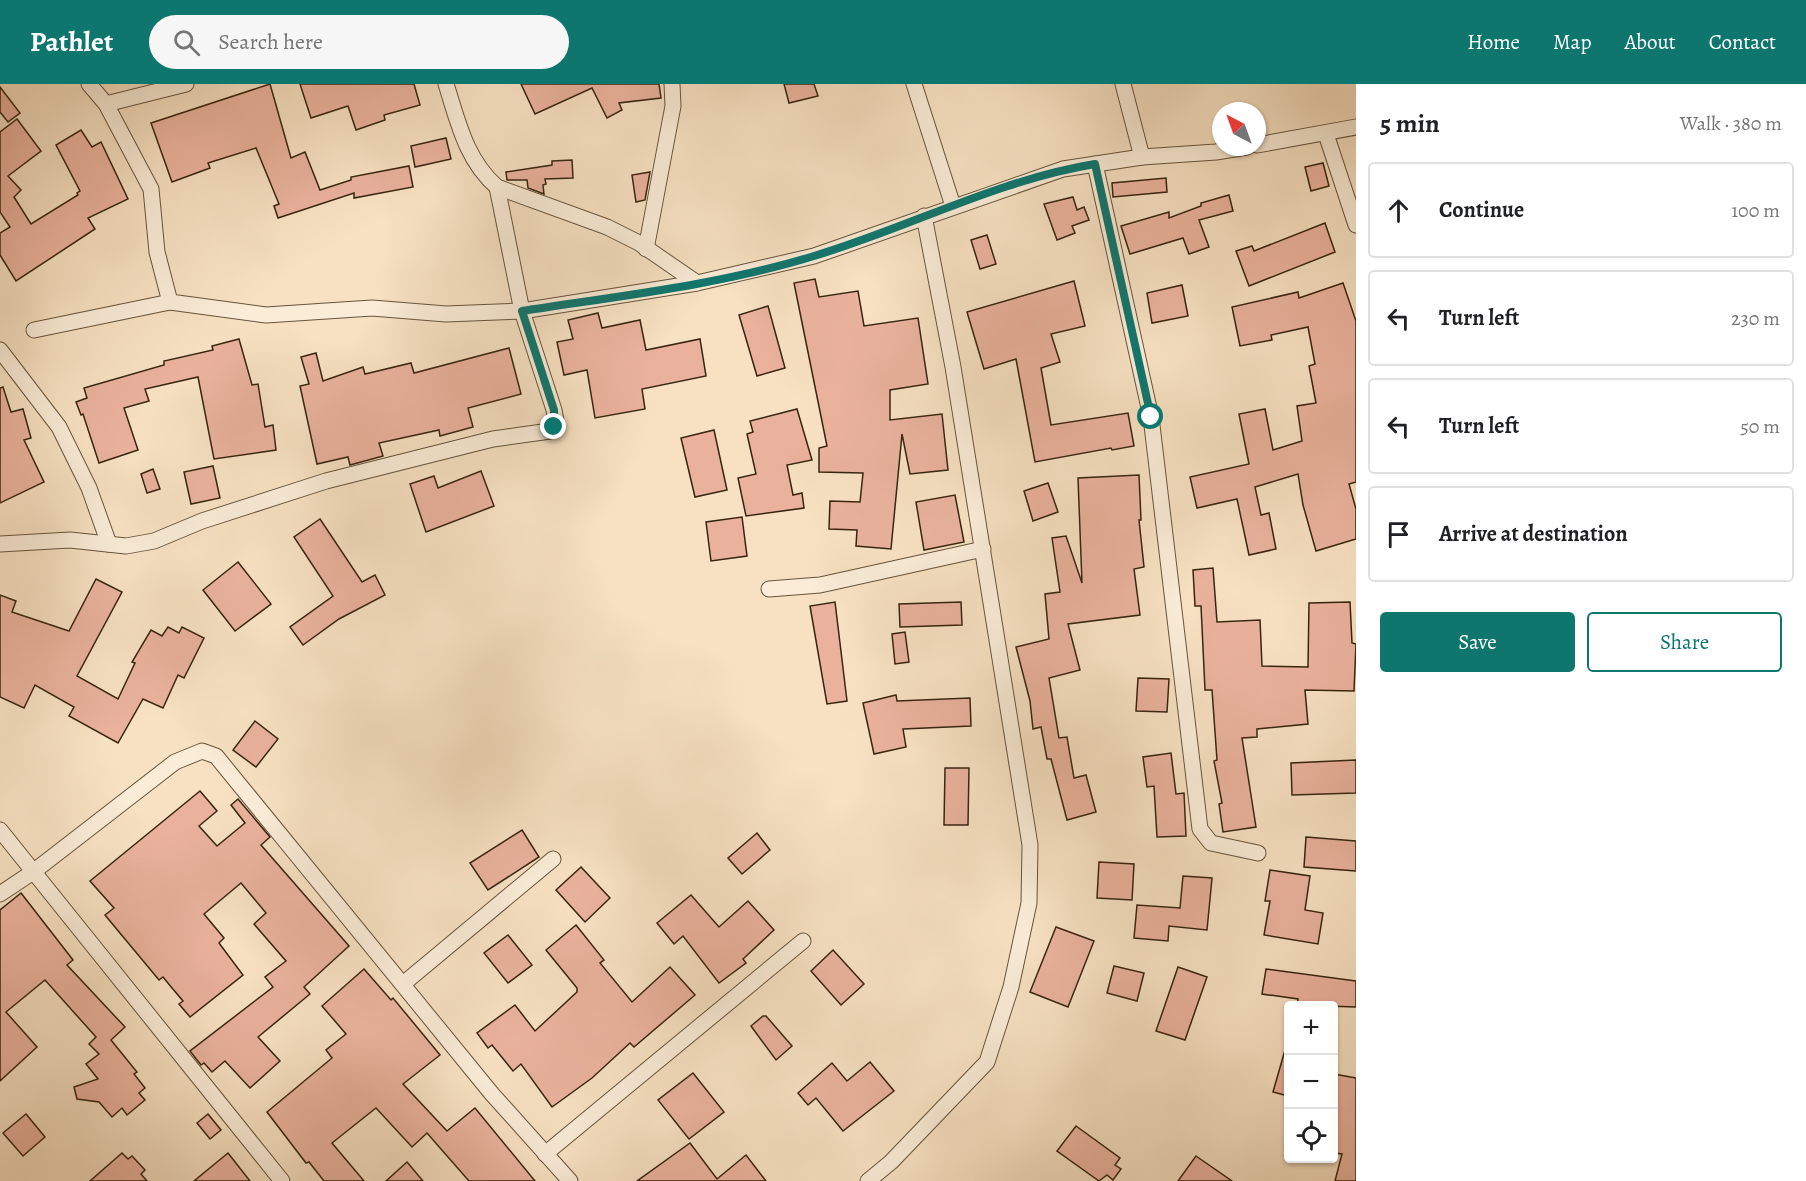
<!DOCTYPE html>
<meta charset="utf-8">
<style>
body{margin:0;font-family:Alegreya,serif;background:#f6f6f6;color:#202124}
.controls{position:absolute;right:18px;bottom:18px;display:grid;overflow:hidden;border-radius:6px;box-shadow:0 2px 4px #0004}
.controls button{width:54px;height:54px;display:grid;place-items:center;padding:0;border:0;border-bottom:2px solid #e0e0e0;background:#fff;color:#202124;font:30px sans-serif}
.compass{position:absolute;left:1212px;top:18px;width:54px;height:54px;border-radius:50%;background:#fff;box-shadow:0 2px 4px #0004;rotate:319deg}
.stop{position:absolute;width:18px;height:18px;margin:-14px;border:4px solid #0f766e;border-radius:50%;background:#fff}
.stop.end{background:#0f766e;border-color:#fff;box-shadow:0 2px 6px #0008}
.list{margin:0;padding:0;list-style:none}
h2{display:flex;justify-content:space-between;align-items:center;height:78px;margin:0;padding:0 24px;font-size:26px}
h2 small{font-size:20px;font-weight:400;color:#757577}
.list li{display:grid;grid-template-columns:39px 1fr auto;gap:18px;align-items:center;box-sizing:border-box;height:96px;margin:0 12px 12px;padding:0 12px;border:2px solid #e0e0e0;border-radius:6px}
.list b{display:block;font-size:22px;white-space:nowrap}
.list em{font-size:20px;font-style:normal;color:#757577}
.actions{display:flex;gap:12px;padding:18px 24px}
.actions a{flex:1;padding:14px 0;border:2px solid #0f766e;border-radius:6px;text-align:center;font-size:21px;color:#0f766e}
.actions .main{background:#0f766e;color:#fff}
.icon{flex:none;width:33px;height:33px;fill:none;stroke:currentColor;stroke-width:2;stroke-linecap:round;stroke-linejoin:round}
.map{position:relative;flex:none;width:1356px;height:1097px;overflow:hidden}
header{display:flex;align-items:center;gap:36px;box-sizing:border-box;height:84px;padding:0 30px;background:#0f766e;color:#fff}
header strong{font-size:28px}
nav{display:flex;gap:33px;margin-inline-start:auto;font-size:21px}
.search{width:420px;height:54px;background:#f6f6f6;display:flex;align-items:center;gap:15px;box-sizing:border-box;padding:0 21px;border-radius:33px;color:#757577;font-size:22px}
main{display:flex}
aside{flex:1;background:#fff}
.map>svg:first-child{display:block}
.building{fill:#eab29d;stroke:#37250e;stroke-width:1.5}
.lines{fill:none;stroke-linecap:round;stroke-linejoin:round}
.street-casing{stroke:#67543b;stroke-width:17}
.street{stroke:#faecd7;stroke-width:15}
.route{stroke:#0f766e;stroke-width:8}
</style>
<header>
<strong>Pathlet</strong>
<div class="search"><svg class="icon" aria-label="search" viewBox="0 0 24 24"><circle cx="10" cy="10" r="6"/><path d="M15 15l6 6"/></svg>Search here</div>
<nav><a>Home</a><a>Map</a><a>About</a><a>Contact</a></nav>
</header>
<main>
<div class="map">
<svg width="1356" height="1097" viewBox="0 0 1356 1097">
<rect width="100%" height="100%" fill="#f7e1c2"/>
<filter id="stains"><feTurbulence type="fractalNoise" baseFrequency=".00333" numOctaves="4"/><feColorMatrix values="0 0 0 0 .2 0 0 0 0 .09 0 0 0 0 .02 0 0 0 .5 -.17"/></filter>
<radialGradient id="worn" r=".72"><stop offset=".6" stop-color="#630" stop-opacity="0"/><stop offset="1" stop-color="#630" stop-opacity=".3"/></radialGradient>
<g class="building">
<path d="M270,0l21,74 14,-6 15,38 31,-10v-3l58,-11 4,21 -59,11v-5l-76,25 -4,-12 5,-2 -23,-56 -48,15 2,5 -38,14 -21,-59z"/>
<path d="M300,0h114l6,21 -36,10 1,5 -29,10 -8,-24 -37,12z"/>
<path d="M521,0h138l2,14 -42,5 3,7 -15,8 -15,-30 -57,26z"/>
<path d="M784,0h30l4,12 -29,7z"/>
<path d="M0,3l20,26 -12,9 -8,-10z"/>
<path d="M17,35l24,32 -33,25 13,14 -7,7 17,27 47,-29 -1,-2 3,-2 -24,-46 25,-15 11,17 9,-5 27,57 -40,19 7,11 -79,52 -16,-26v-22l10,-6 -10,-15v-80z"/>
<path d="M446,54l5,21 -36,8 -4,-21z"/>
<path d="M572,76l1,18 -28,1 1,5 -3,1 1,9 -16,-6 -1,-8h-20l-1,-8 46,-7v-4z"/>
<path d="M1323,79l6,23 -18,5 -6,-24z"/>
<path d="M650,88l-5,28 -9,2 -4,-27z"/>
<path d="M1166,94l1,14 -54,5 -1,-14z"/>
<path d="M1229,111l4,16 -34,9 10,27 -20,7 -6,-16 -53,16 -9,-28 48,-14v6l32,-12v-3z"/>
<path d="M1073,113l4,13 7,-3 5,13 -17,6 3,7 -18,7 -13,-36z"/>
<path d="M1325,139l10,29 -86,34 -13,-35 16,-5 2,5z"/>
<path d="M987,151l9,29 -16,5 -9,-29z"/>
<path d="M815,195l4,18 39,-6 6,35 54,-8 10,66 -38,6v30l52,-6 6,56 -38,4 -8,-40 -11,115 -35,-3 1,-16 -28,-1 1,-28 30,1 3,-29 -44,-1v-24l8,-2 -33,-163z"/>
<path d="M1074,197l11,45 -34,8 9,28 -19,6 10,57 77,-12 6,33 -22,4 -1,-2 -76,14 -19,-103 -32,10 -17,-57z"/>
<path d="M1343,199l13,38v161l-7,2 7,25v30l-40,12 -13,-46 -5,-31 -43,13 6,28 8,-2 7,36 -27,6 -12,-56 -40,9 -7,-31 59,-13 -10,-50 26,-5 8,41 29,-9 -5,-35 19,-3 -7,-37 6,-2 -7,-37 -37,8 1,5 -32,6 -8,-39 66,-15 1,6z"/>
<path d="M1182,201l6,31 -36,7 -5,-30z"/>
<path d="M768,222l17,62 -28,8 -18,-61z"/>
<path d="M598,229l4,15 38,-8 6,30 54,-11 6,37 -64,13 3,20 -50,9 -8,-48 -23,5 -7,-33 16,-3 -5,-19z"/>
<path d="M239,255l13,46 6,-1 7,43 8,-2 3,25 -62,9 -16,-82 -53,12 4,12 -25,7 14,42 -39,13 -16,-49 -2,1 -5,-13 11,-4 -3,-10 80,-23v-4l49,-11 -1,-4z"/>
<path d="M509,264l12,46 -53,14 5,19 -33,9 -1,-6 -60,13 4,13 -33,9 -2,-8 -31,7 -17,-78 9,-2 -8,-27 15,-4 7,28 40,-14 2,7 46,-11 3,10z"/>
<path d="M3,303l8,25 12,-3 8,29 -7,2 20,42 -44,21v-115z"/>
<path d="M797,325l15,51 -25,5 6,30 9,-2 2,15 -58,8 -8,-38 18,-4 -9,-40 6,-2 -3,-11z"/>
<path d="M714,346l13,60 -32,7 -14,-59z"/>
<path d="M213,382l7,32 -29,6 -7,-32z"/>
<path d="M153,385l7,20 -13,4 -6,-19z"/>
<path d="M481,387l13,35 -68,26 -16,-48 24,-8 4,12z"/>
<path d="M1139,391l2,45h-2l5,47 -10,2 6,46 -72,9 12,46 -31,8 10,60 8,-1 7,41 12,-3 10,37 -29,8 -16,-61h-4l-6,-32 -8,2 -3,-28 -14,-54 33,-8 -4,-45 15,-2 -8,-54 14,-2 16,47 -4,-105z"/>
<path d="M1048,399l10,29 -25,9 -9,-30z"/>
<path d="M955,411l9,47 -40,8 -8,-48z"/>
<path d="M742,433l5,39 -36,5 -5,-39z"/>
<path d="M320,435l42,63 13,-7 10,20 -46,24 -36,26 -13,-18 43,-31 -39,-59z"/>
<path d="M238,478l33,42 -36,27 -32,-41z"/>
<path d="M1213,484l4,54 43,-2 2,46 46,1 1,-64 41,-1 2,41 4,1 -2,47 -49,-1 3,34 -51,5v8l-15,1 14,89 -33,5 -4,-28 3,-1 -8,-42 3,-1 -5,-70h-7l-4,-84h-6l-2,-36z"/>
<path d="M96,495l26,13 -45,84 41,23 17,-36 -3,-1 19,-32 11,6 6,-9 11,6 3,-6 22,11 -20,40 -6,-3 -15,33 -20,-9 -25,44 -49,-27 5,-9 -39,-22 -11,23 -24,-11v-102l16,6 -4,11 57,19z"/>
<path d="M835,518l12,99 -20,3 -17,-98z"/>
<path d="M961,518l1,23 -62,2 -1,-23z"/>
<path d="M905,548l4,30 -14,2 -3,-30z"/>
<path d="M1138,594l31,1 -2,33 -31,-1z"/>
<path d="M896,611l1,6 73,-3 1,28 -68,3 3,18 -32,7 -11,-51z"/>
<path d="M255,637l23,18 -22,28 -23,-17z"/>
<path d="M1171,669l5,41 8,-1 2,43 -29,1 -3,-51 -7,1 -4,-30z"/>
<path d="M1356,676v33l-64,2 -1,-32z"/>
<path d="M945,684h24l-1,57h-24z"/>
<path d="M200,707l17,20 -18,15 18,20 28,-23 -14,-18 7,-6 32,38 -9,8 88,101 -45,41 6,7 -52,43 22,24 -30,27 -25,-27 -13,11 -8,-9 -3,2 -11,-14 83,-64 -8,-10 21,-16 -32,-37 12,-11 -25,-30 -37,31 20,24 -5,5 24,32 -53,42 -11,-13 4,-3 -11,-13 -9,-11 -4,3 -54,-65 9,-7 -24,-27z"/>
<path d="M522,746l17,27 -51,33 -18,-27z"/>
<path d="M757,749l13,17 -28,24 -14,-16z"/>
<path d="M1306,753l50,4v30l-52,-4z"/>
<path d="M1099,778l35,2 -2,36 -35,-2z"/>
<path d="M581,783l29,31 -25,24 -29,-32z"/>
<path d="M1270,786l40,6 -5,34 18,3 -5,31 -54,-9 6,-34h-5z"/>
<path d="M1183,792l29,2 -5,52 -38,-4 -1,15 -34,-3 3,-33 43,3z"/>
<path d="M21,809l52,67 -6,5 58,62 -14,13 26,32 -3,2 11,14 -6,5 6,7 -18,15 -5,-7 -10,9 -13,-15 -22,-3 -3,-12 24,-8 -12,-15 13,-10 -10,-10 7,-7 -51,-57 -39,32 31,35 -37,34v-171z"/>
<path d="M691,811l28,32 29,-26 26,29 -31,29 3,4 -27,20 -36,-47 -9,8 -17,-21z"/>
<path d="M576,841l28,35 -4,3 32,39 38,-35 25,28 -61,52 -4,-4 -38,35 -40,29 -31,-43 -8,7 -21,-26 -4,3 -11,-15 38,-28 20,26 42,-39v-4l-31,-38z"/>
<path d="M1056,843l38,14 -26,66 -38,-15z"/>
<path d="M508,851l24,30 -24,18 -24,-30z"/>
<path d="M833,866l31,34 -23,21 -30,-34z"/>
<path d="M1114,882l30,7 -7,28 -30,-8z"/>
<path d="M1178,883l29,10 -22,63 -29,-9z"/>
<path d="M364,885l27,31 2,-2 47,57 -37,29 44,47 28,-23 60,73h-66l-42,-48 -15,14 -36,-39 -44,35 32,38h-40l-15,-19 -3,1 -39,-51 65,-54 -6,-8 20,-16 -24,-28z"/>
<path d="M1266,885l90,12v26l-59,-2 1,-6 -36,-5z"/>
<path d="M763,932h3l26,30 -16,14 -25,-34z"/>
<path d="M1285,966h3v46l-15,-4z"/>
<path d="M870,978l24,29 -51,40 -27,-33 -8,7 -10,-12 34,-30 15,18z"/>
<path d="M693,989l31,39 -35,27 -31,-39z"/>
<path d="M1334,990l22,4v103h-21l7,-27 -8,-1z"/>
<path d="M26,1030l19,23 -22,19 -20,-23z"/>
<path d="M208,1030l13,16 -11,9 -13,-16z"/>
<path d="M1076,1042l44,32 -5,7 6,4 -8,11 -6,-5 -8,6 -42,-30z"/>
<path d="M690,1059l27,36 29,-24 20,26h-129z"/>
<path d="M122,1069l6,6 4,-3 13,14 -4,4 6,7h-57z"/>
<path d="M228,1069l22,28h-56z"/>
<path d="M1196,1072l36,25h-54z"/>
<path d="M407,1078l16,19h-37z"/>
</g>
<g class="lines">
<g class="street-casing">
<g id="street">
<path d="M89,0l17,20 45,85 6,63 13,50 96,13 106,-7 74,6 76,-3 175,-28 117,-27 249,-87 79,-12 74,-5 31,-5"/>
<path d="M446,0c12,38 20,76 51,103l110,40 32,16 58,40"/>
<path d="M914,0l39,122"/>
<path d="M1123,0l19,73"/>
<path d="M106,20l80,-20"/>
<path d="M1326,50l30,91"/>
<path d="M1257,61l99,-18"/>
<path d="M1095,80l56,253 49,412 11,14 47,10"/>
<path d="M646,165l27,-143 -1,-22"/>
<path d="M34,246l136,-28"/>
<path d="M0,266l59,77 30,61 20,56"/>
<path d="M0,460l70,-4 56,6 28,-5 48,-20 124,-40 167,-42 57,-8 6,-10 -2,-11 -32,-99 -25,-124"/>
<path d="M769,505l51,-4 163,-36"/>
<path d="M0,746l282,351"/>
<path d="M0,810l33,-22 142,-110 27,-11 14,5 276,338 78,87"/>
<path d="M403,900l150,-125"/>
<path d="M545,1070l258,-213"/>
<path d="M868,1097l23,-19 96,-100 24,-75 18,-84 1,-58 -77,-478 -29,-151"/>
</g>
</g>
<use href="#street" class="street"/>
</g>
<g class="lines">
<path class="route" d="M554,343v-17l-32,-99c97,-15 198,-26 292,-55 94,-28 183,-76 281,-92l56,253"/>
</g>
<rect width="100%" height="100%" filter="url(#stains)"/>
<rect width="100%" height="100%" fill="url(#worn)"/>
</svg>
<div class="controls">
<button>+</button>
<button>−</button>
<button><svg class="icon" aria-label="locate" viewBox="0 0 24 24"><circle cx="12" cy="12" r="6"/><path d="M12 2v4M12 18v4M2 12h4M18 12h4"/></svg></button>
</div>
<svg class="compass" viewBox="-18 -18 36 36"><path d="M0-13l5 13h-10z" fill="#e53935"/><path d="M0 13l5-13h-10z" fill="#757577"/></svg>
<div class="stop" style="left:1151px;top:333px"></div>
<div class="stop end" style="left:554px;top:343px"></div>
</div>
<aside>
<h2>5 min<small>Walk · 380 m</small></h2>
<ul class="list">
<li><svg class="icon" aria-label="ahead" viewBox="0 0 24 24"><path d="M12 20V5M6 11l6-6 6 6"/></svg><div><b>Continue</b></div><em>100 m</em></li>
<li><svg class="icon" aria-label="left" viewBox="0 0 24 24"><path d="M17 20v-9H6M10 6l-5 5 5 5"/></svg><div><b>Turn left</b></div><em>230 m</em></li>
<li><svg class="icon" aria-label="left" viewBox="0 0 24 24"><path d="M17 20v-9H6M10 6l-5 5 5 5"/></svg><div><b>Turn left</b></div><em>50 m</em></li>
<li><svg class="icon" aria-label="arrive" viewBox="0 0 24 24"><path d="M6 21V4h12l-3 4 3 4H6"/></svg><div><b>Arrive at destination</b></div></li>
</ul>
<div class="actions"><a class="main">Save</a><a>Share</a></div>
</aside>
</main>
